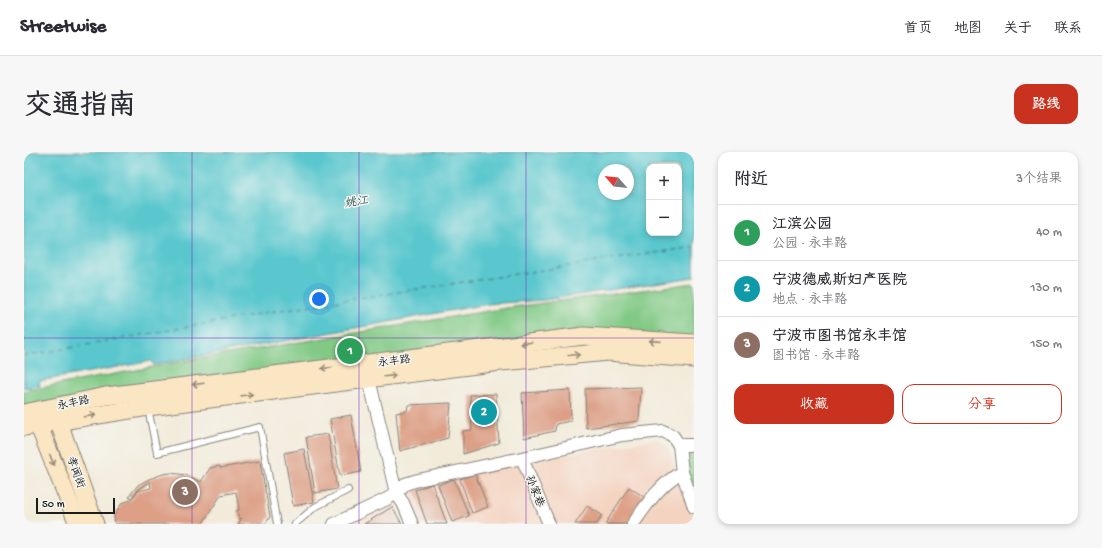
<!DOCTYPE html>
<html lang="zh">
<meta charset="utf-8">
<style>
body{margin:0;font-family:"Gochi Hand","LXGW WenKai TC",sans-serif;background:#f7f7f7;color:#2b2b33}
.controls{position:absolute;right:12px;top:12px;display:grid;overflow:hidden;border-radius:8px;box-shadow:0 2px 6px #0003}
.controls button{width:36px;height:36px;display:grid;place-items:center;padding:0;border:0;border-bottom:1px solid #e1e1e2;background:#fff;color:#2b2b33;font:20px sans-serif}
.compass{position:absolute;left:574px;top:12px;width:36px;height:36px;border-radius:50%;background:#fff;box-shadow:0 2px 6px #0003;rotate:298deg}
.scale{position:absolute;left:12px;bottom:10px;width:79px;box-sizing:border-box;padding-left:4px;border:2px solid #1c1c1c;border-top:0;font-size:11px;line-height:14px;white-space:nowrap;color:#1c1c1c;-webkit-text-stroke:3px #f6f6f2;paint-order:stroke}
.you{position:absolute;left:295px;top:147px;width:14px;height:14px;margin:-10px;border:3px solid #fff;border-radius:50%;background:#1a73e8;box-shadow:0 0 0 6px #1a73e833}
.badge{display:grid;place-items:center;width:26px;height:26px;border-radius:50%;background:#c8321e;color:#fff;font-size:13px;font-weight:700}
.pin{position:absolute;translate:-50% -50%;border:2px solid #fff;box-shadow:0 1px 4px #0006}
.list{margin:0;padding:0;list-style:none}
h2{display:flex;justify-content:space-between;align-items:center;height:52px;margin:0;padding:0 16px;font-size:17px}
h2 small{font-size:13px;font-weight:400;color:#7c7c81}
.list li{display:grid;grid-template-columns:26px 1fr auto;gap:12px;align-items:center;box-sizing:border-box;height:56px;padding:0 16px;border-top:1px solid #e1e1e2}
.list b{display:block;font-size:15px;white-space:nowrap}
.list p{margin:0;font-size:13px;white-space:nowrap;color:#7c7c81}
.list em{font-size:13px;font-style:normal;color:#7c7c81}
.actions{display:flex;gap:8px;padding:12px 16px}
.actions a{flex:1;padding:9px 0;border:1px solid #c8321e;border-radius:12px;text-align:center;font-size:14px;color:#c8321e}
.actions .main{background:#c8321e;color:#fff}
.map{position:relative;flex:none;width:670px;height:372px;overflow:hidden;border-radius:12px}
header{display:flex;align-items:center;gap:24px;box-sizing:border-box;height:56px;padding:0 20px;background:#fff;border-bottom:1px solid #e1e1e2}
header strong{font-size:19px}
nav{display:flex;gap:22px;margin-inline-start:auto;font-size:14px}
.intro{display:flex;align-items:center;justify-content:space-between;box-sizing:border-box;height:96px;padding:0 24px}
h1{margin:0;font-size:28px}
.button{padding:10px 18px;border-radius:12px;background:#c8321e;color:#fff;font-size:14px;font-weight:700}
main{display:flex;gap:24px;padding:0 24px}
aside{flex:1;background:#fff;border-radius:12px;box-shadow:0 2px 6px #0003}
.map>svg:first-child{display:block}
.built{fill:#f4d3c0}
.green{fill:#81c985;stroke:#4e7250}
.water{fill:#5ac7ce;stroke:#3b7275;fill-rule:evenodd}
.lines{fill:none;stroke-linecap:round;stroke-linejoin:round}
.ferry{stroke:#32585a;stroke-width:1;stroke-dasharray:5 4;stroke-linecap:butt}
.building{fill:#dda087}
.lane-casing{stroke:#87847b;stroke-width:8}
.street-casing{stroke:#87847b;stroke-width:14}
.secondary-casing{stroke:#87847b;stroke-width:19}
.lane{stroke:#fff;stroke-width:6}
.street{stroke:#fff;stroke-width:12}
.secondary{stroke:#fbe6c3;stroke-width:17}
.oneway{stroke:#978b78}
.grid{fill:none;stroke:#7b2cbf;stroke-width:1;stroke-opacity:0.55}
.labels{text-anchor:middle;stroke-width:3;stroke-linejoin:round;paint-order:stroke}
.street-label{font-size:11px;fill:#1c1c1c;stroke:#f6f6f2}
.water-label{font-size:12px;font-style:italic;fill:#32585a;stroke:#f6f6f2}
</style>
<header>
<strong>Streetwise</strong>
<nav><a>首页</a><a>地图</a><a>关于</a><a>联系</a></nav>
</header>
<div class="intro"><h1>交通指南</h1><a class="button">路线</a></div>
<main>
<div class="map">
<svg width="670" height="372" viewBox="0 0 670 372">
<rect width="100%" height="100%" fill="#f6f6f2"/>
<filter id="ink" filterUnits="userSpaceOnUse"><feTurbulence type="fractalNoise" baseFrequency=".025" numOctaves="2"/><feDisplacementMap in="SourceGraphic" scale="8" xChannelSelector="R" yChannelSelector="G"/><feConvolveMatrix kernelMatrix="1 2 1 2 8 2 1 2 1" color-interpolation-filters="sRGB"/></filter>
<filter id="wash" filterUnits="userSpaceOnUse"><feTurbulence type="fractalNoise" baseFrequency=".012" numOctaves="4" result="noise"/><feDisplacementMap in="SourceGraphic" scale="16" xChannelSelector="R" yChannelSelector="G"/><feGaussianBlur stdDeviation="0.9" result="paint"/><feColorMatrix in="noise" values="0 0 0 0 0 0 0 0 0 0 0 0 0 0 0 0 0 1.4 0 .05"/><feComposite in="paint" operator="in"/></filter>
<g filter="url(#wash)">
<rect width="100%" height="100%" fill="#f2ebda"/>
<g class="built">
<path d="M633,287l11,9 12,34 14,33v9h-280l-13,-29 2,-6 119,-27z"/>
<path d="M374,346l12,26h-57z"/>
</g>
<g class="green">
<path d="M670,131v58l-93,-6 -577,76v-20l155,-29 327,-54z"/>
<path d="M670,297v47l-11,-46z"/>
</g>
<path class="water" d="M0,0h670v125l-149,23 -58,4 -334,61 -1,-4 -113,20 1,5 -16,2zM625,15h30v66h-30zM580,18h24v24h-24z"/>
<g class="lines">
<path class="ferry" d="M0,204l263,-47 407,-62"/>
</g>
<g id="blocks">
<g class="building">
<path d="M617,235l-2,34 -53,7 -1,-39z"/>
<path d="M546,238l1,31 -15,3 -1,7 -31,7 -2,-45z"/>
<path d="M472,242l3,49 -36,11v-23l9,-1 -2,-35z"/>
<path d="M427,251l-3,35 -48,13 -4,-38 11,-2 1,-6z"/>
<path d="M327,263l10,57 -21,4 -10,-57z"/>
<path d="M304,282l9,55 -22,4 -9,-56z"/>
<path d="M280,297l10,53 -21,4 -9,-53z"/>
<path d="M236,309l10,56 -5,7h-27l4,-6 -3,1 -2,-9h2l-3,-18 -15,3 -19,29h-87l-1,-8 8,-13 9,-3 7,-9 13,-3 -1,-6 -12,8 -7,8 -2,-2 9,-11 11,-6 14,-5 8,-1 15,2 15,7 9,-14 10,-2v2z"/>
<path d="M451,322l13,33 -16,6 -12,-34z"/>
<path d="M430,327l15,37 -17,6 -14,-37z"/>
<path d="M408,332l15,40h-20l-12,-34z"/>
<path d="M605,335l15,10 -17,27h-22z"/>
<path d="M563,354l15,9 -5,9h-22z"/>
<path d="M368,355l10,17h-38z"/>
</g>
</g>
</g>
<g filter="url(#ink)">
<use href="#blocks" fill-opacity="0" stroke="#87847b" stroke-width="1"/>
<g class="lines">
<g class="lane-casing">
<g id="lane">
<path d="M124,256l9,45 103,-26 17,97"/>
<path d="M271,372l20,-17 33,-17"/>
</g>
</g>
<g class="street-casing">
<g id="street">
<path d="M345,227l27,114 7,10 9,21"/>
<path d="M655,293l3,27 12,35"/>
<path d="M498,306l27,66"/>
<path d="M310,372l53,-25 9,-6 9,-9 13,-4 104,-22 100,-23 41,-4 10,5 6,9h15"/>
<path d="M609,372c14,-20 27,-40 49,-52"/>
</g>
</g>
<g class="secondary-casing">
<g id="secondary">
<path d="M0,261l82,-17 478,-60 110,7"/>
<path d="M34,268l37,104"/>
<path d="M14,272l40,100"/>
<path d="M0,275l124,-20 344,-44 116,-11 86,7"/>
</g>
</g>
<use href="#lane" class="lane"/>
<use href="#street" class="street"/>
<use href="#secondary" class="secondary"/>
</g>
<defs><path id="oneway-shaft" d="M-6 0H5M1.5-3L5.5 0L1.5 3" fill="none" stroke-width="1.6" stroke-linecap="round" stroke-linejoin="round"/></defs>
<g class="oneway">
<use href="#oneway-shaft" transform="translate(631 189) rotate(-176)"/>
<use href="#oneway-shaft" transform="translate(502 191) rotate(173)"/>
<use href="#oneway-shaft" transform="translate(550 203) rotate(-5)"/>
<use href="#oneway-shaft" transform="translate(303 216) rotate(173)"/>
<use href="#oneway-shaft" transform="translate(366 224) rotate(-7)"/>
<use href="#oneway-shaft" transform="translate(174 232) rotate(173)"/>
<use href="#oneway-shaft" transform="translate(223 243) rotate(-7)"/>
<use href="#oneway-shaft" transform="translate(66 264) rotate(-8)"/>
<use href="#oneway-shaft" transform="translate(28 308) rotate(68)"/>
</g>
</g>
<path class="grid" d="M168,0v372M335,0v372M502,0v372M0,186h670"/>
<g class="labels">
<g class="street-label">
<text transform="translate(370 208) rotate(-7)" y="4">永丰路</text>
<text transform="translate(49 250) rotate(-12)" y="4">永丰路</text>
<text transform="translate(53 320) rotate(70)" y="4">孝闻街</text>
<text transform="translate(512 339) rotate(69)" y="4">孙家巷</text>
</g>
<g class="water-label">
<text transform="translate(332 49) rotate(-8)" y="4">姚江</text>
</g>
</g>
</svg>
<div class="controls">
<button>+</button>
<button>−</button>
</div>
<svg class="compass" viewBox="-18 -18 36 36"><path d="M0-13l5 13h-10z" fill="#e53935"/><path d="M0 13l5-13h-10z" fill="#7c7c81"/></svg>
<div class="scale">50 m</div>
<div class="you"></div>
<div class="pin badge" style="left:326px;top:199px;background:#2e9e5b">1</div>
<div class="pin badge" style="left:460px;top:260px;background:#0f9aa8">2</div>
<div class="pin badge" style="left:161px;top:340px;background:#8d6e63">3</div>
</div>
<aside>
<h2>附近<small>3个结果</small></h2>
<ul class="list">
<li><span class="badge" style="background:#2e9e5b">1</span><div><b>江滨公园</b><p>公园 · 永丰路</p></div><em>40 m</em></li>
<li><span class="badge" style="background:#0f9aa8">2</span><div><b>宁波德威斯妇产医院</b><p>地点 · 永丰路</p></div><em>130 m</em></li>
<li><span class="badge" style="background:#8d6e63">3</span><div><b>宁波市图书馆永丰馆</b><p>图书馆 · 永丰路</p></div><em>150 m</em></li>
</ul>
<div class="actions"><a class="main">收藏</a><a>分享</a></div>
</aside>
</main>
